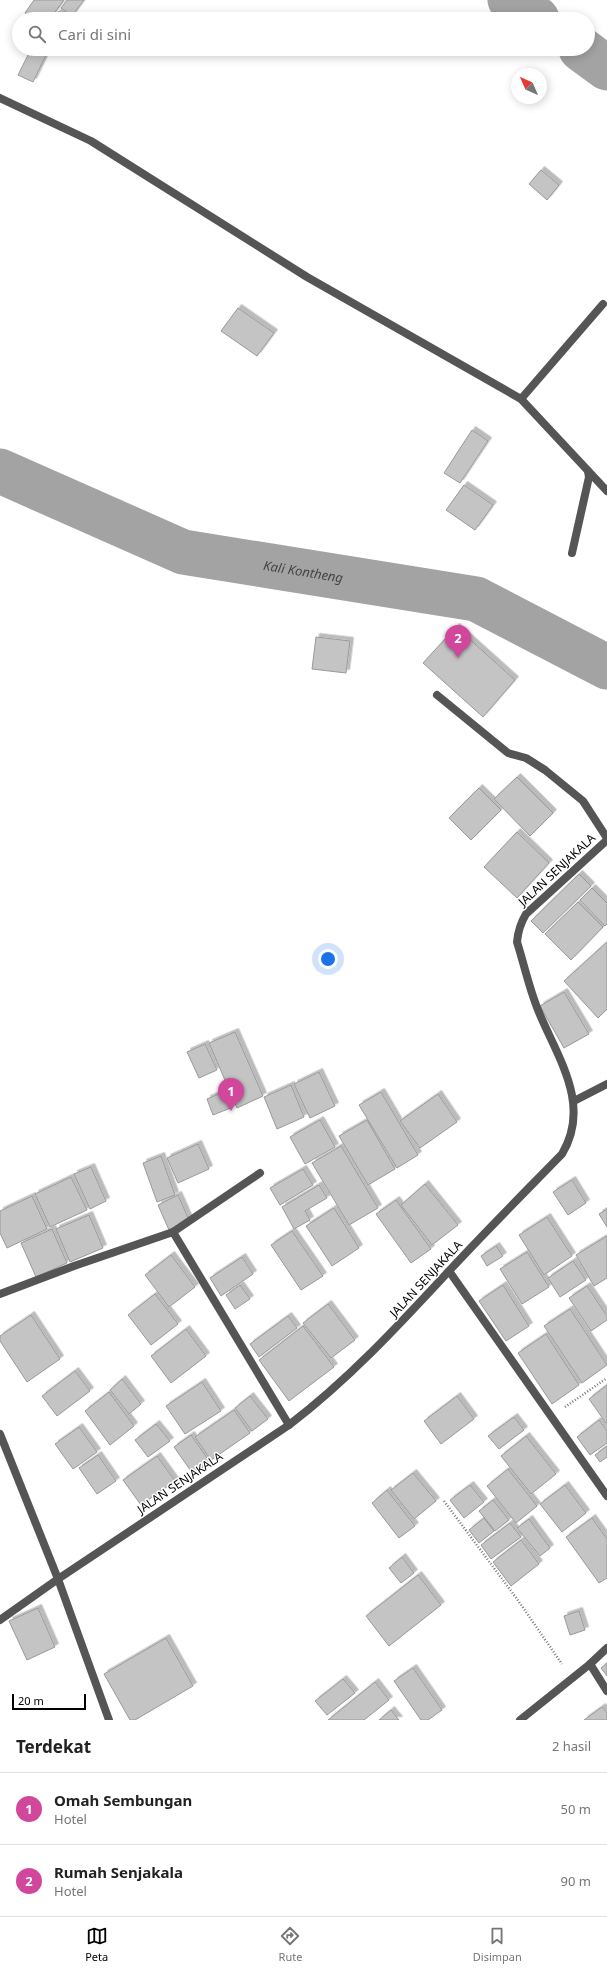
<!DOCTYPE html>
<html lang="id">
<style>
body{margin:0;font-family:"Noto Sans",sans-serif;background:#f2f2f2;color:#222}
.compass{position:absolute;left:511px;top:68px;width:36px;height:36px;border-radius:50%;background:#fff;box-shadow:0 2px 10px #0003;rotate:315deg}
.scale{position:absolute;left:12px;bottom:10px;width:74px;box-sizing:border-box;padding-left:4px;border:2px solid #000;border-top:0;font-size:11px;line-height:14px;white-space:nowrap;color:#000;-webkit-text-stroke:3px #fff;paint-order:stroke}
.you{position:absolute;left:328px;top:959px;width:14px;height:14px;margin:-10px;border:3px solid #fff;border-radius:50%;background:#1a73e8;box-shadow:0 0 0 6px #1a73e833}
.badge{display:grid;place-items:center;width:26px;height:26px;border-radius:50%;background:#000;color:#fff;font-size:13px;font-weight:700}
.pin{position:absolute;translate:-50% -33px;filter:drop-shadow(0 1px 2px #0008)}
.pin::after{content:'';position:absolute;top:21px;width:14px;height:12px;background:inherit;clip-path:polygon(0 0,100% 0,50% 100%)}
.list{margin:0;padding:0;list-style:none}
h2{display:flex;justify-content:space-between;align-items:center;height:52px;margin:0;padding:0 16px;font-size:17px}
h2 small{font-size:13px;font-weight:400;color:#767676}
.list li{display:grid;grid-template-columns:26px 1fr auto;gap:12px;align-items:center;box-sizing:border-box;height:72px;padding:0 16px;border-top:1px solid #e0e0e0}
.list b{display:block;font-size:15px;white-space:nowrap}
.list p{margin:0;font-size:13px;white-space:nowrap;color:#767676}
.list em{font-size:13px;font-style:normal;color:#767676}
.icon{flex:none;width:22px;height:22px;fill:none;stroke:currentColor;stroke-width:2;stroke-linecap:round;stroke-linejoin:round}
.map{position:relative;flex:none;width:607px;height:1720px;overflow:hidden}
.search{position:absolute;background:#fff;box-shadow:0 2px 10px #0003;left:12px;right:12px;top:12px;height:44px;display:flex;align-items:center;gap:10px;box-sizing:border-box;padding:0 14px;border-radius:22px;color:#767676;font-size:15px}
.sheet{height:196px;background:#fff}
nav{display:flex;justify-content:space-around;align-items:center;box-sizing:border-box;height:56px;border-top:1px solid #e0e0e0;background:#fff;font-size:11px;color:#767676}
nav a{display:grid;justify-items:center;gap:2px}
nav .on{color:#000}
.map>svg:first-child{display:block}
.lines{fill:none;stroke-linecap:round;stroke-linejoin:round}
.river{stroke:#a3a3a3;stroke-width:45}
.building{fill:#c4c4c4;stroke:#999;filter:url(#shadow)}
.path{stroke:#777;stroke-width:2.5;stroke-dasharray:1 2;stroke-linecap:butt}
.lane{stroke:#555;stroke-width:8}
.street{stroke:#555;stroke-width:8}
.labels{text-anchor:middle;stroke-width:3;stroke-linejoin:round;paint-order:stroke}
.street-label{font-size:12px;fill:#000;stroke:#fff}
.water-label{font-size:13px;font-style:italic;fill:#444;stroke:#fff}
</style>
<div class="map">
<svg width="607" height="1720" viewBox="0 0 607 1720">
<defs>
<filter id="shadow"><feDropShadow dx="3.5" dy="-3.5" stdDeviation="0" flood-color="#0004"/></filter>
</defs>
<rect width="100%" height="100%" fill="#fff"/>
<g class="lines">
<g class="river">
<path d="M510,0l27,19"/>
<path d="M581,49l26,19"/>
<path id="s1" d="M0,471l183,81 293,47 131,68"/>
</g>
</g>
<g class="building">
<path d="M34,0h30l-14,19h-17l-8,-6z"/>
<path d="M67,0h17l-12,16 -11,-8z"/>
<path d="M59,11l10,8h-16z"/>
<path d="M31,49h9l7,4 -14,29 -15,-7z"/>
<path d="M541,170l18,15 -12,15 -18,-16z"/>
<path d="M238,308l36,25 -17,23 -36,-25z"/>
<path d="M472,430l16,11 -28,42 -16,-10z"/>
<path d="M464,485l29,20 -18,25 -29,-20z"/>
<path d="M456,627l59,53 -32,37 -60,-54z"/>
<path d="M316,637l34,4 -4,32 -34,-4z"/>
<path d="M517,777l36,36 -23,23 -36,-37z"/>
<path d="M479,788l22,22 -30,30 -22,-22z"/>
<path d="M517,832l32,31 -32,35 -33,-31z"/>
<path d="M579,874l12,12 -48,47 -12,-12z"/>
<path d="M592,888l15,15v21l-2,2 -25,-26z"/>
<path d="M578,902l25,25 -32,33 -26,-26z"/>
<path d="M607,942v67l-9,9 -34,-37z"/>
<path d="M564,992l25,42 -25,14 -24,-42z"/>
<path d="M235,1032l28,64 -26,12 -28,-65z"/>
<path d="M205,1044l12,26 -18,8 -12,-26z"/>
<path d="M319,1072l16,34 -25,12 -16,-34z"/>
<path d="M291,1085l13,32 -27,12 -13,-32z"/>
<path d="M226,1091l7,16 -20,8 -6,-16z"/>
<path d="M381,1092l37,63 -21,13 -38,-63z"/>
<path d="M438,1094l19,28 -37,26 -20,-27z"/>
<path d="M320,1120l15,27 -30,17 -15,-27z"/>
<path d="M367,1120l28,49 -27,16 -29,-49z"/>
<path d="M198,1144l11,25 -31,14 -11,-25z"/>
<path d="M341,1146l37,62 -29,17 -37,-62z"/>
<path d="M161,1156l14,39 -18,7 -14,-39z"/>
<path d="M91,1167l15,34 -16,8 -16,-35z"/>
<path d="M303,1169l10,16 -33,20 -10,-17z"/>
<path d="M71,1177l16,33 -37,17 -15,-33z"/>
<path d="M572,1180l14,23 -18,12 -15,-23z"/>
<path d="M425,1184l33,41 -26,20 -31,-40z"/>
<path d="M319,1185l8,13 -22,13 5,9 -16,9 -12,-22z"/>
<path d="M178,1195l11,25 -20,10 -11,-25z"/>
<path d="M32,1196l15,33 -40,19 -7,-15v-22z"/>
<path d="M396,1200l35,49 -20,14 -35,-49z"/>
<path d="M334,1208l25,40 -27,18 -26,-40z"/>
<path d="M607,1209v18l-8,-13z"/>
<path d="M89,1215l14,33 -33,14 -14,-33z"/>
<path d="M547,1217l25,39 -28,19 -25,-40z"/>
<path d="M52,1229l15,34 -31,14 -15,-34z"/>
<path d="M292,1231l31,45 -22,14 -30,-45z"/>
<path d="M607,1236v42l-13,8 -18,-31z"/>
<path d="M496,1246l7,10 -16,10 -6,-10z"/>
<path d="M527,1252l22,35 -27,17 -22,-35z"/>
<path d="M171,1255l24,32 -26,20 -24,-32z"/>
<path d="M242,1257l11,17 -32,22 -11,-18z"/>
<path d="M573,1261l13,19 -26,17 -12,-19z"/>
<path d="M240,1285l10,14 -15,10 -9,-14z"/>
<path d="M503,1285l26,41 -23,15 -27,-40z"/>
<path d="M587,1286l20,30v4l-16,11 -22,-33z"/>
<path d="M155,1294l23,30 -27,21 -23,-30z"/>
<path d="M328,1304l27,36 -24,18 -28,-35z"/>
<path d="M570,1309l37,56 -25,18 -38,-57z"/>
<path d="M31,1315l29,44 -33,23 -27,-41v-5z"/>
<path d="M288,1316l9,12 -38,29 -9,-13z"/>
<path d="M303,1326l31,41 -45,34 -30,-41z"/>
<path d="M186,1329l20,27 -35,27 -20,-27z"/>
<path d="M546,1334l33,51 -27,19 -34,-51z"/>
<path d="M75,1371l15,20 -33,25 -15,-20z"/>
<path d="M122,1379l19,25 -12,10 -19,-24z"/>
<path d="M202,1382l19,29 -36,23 -19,-28z"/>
<path d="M607,1385v37l-1,1 -17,-24z"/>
<path d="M109,1392l25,34 -24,19 -25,-34z"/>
<path d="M250,1396l18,23 -16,12 -17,-23z"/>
<path d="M457,1396l17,23 -33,25 -17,-23z"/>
<path d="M234,1410l16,23 -39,27 -16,-23z"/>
<path d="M514,1417l10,13 -25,19 -11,-13z"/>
<path d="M599,1420l8,11v12l-17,12 -13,-18z"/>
<path d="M156,1424l14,17 -22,16 -13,-17z"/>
<path d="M79,1427l18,25 -24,17 -18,-25z"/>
<path d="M191,1435l19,27 -17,12 -19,-27z"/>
<path d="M526,1436l30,38 -25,20 -30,-38z"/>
<path d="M607,1446v11l-7,5 -5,-7z"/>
<path d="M98,1455l18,26 -19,13 -18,-26z"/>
<path d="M157,1456l18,25 -34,24 -18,-25z"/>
<path d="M508,1469l29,37 -21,17 -29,-37z"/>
<path d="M413,1473l23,28 -22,18 -23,-29z"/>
<path d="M470,1485l14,17 -20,16 -14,-18z"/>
<path d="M565,1485l21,28 -24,19 -22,-28z"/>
<path d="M387,1490l28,36 -16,12 -27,-35z"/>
<path d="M493,1500l16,20 -14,11 -16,-20z"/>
<path d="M484,1518l10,13 -15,12 -10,-13z"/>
<path d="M592,1518l15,21v39l-8,5 -33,-46z"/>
<path d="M529,1519l21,29 -10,8 -23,-28z"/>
<path d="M510,1523l11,14 -30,22 -10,-14z"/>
<path d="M521,1540l18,24 -28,22 -18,-24z"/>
<path d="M402,1557l12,16 -13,10 -12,-15z"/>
<path d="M418,1575l23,30 -52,41 -23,-30z"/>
<path d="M38,1608l17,39 -28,13 -18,-39z"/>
<path d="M579,1611l6,19 -15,5 -6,-19z"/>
<path d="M166,1638l27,48 -58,34h-5l-26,-46z"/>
<path d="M607,1663v13l-6,-8z"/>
<path d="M413,1668l29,42 -14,10h-7l-27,-39z"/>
<path d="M343,1679l12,14 -28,22 -12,-14z"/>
<path d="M375,1682l14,18 -25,20h-36z"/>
<path d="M602,1707l5,6v7h-23z"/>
<path d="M391,1710l8,10h-20z"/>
</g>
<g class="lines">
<g class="path">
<path d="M565,1407l42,-29"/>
<path d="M444,1501l73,98 45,65"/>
</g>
<g class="lane">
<path d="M0,98l91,43 216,136 214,122 86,92"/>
<path d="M521,399l82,-95"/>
<path d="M572,553l17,-76 -1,-6"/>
<path d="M437,695l71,58 18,5 19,12 38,31 24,37"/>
<path d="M173,1232l87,-59"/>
<path d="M449,1271l158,225"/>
</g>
<g class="street">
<path d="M574,1101l33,-17"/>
<path d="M0,1294l74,-28 99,-34 116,193"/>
<path d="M0,1434l58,145 51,141"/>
<path d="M0,1620l58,-41 231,-154c59,-45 109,-99 159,-153 37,-40 76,-79 114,-118 30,-50 -5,-97 -24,-144 -9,-22 -14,-46 -21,-68 1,-11 3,-18 9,-28l81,-74"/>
<path d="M590,1664l17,27"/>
<path d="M520,1720l70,-56 17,-16"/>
</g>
</g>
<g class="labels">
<g class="street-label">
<text transform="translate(557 870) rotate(-43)" y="4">JALAN SENJAKALA</text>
<text transform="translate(426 1279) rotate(-47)" y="4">JALAN SENJAKALA</text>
<text transform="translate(180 1483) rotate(-34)" y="4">JALAN SENJAKALA</text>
</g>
<g class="water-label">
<text dy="5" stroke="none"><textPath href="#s1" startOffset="322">Kali Kontheng</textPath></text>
</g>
</g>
</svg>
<svg class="compass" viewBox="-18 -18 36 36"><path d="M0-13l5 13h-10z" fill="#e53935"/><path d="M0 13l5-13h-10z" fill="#767676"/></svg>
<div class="scale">20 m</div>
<div class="you"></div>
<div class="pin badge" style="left:231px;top:1111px;background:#d1479c">1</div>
<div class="pin badge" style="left:458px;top:658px;background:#d1479c">2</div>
<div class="search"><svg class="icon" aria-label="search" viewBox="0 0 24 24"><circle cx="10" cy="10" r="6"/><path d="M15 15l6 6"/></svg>Cari di sini</div>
</div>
<section class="sheet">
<h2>Terdekat<small>2 hasil</small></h2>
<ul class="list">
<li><span class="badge" style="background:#d1479c">1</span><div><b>Omah Sembungan</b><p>Hotel</p></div><em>50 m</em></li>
<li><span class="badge" style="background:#d1479c">2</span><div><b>Rumah Senjakala</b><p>Hotel</p></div><em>90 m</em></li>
</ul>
</section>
<nav>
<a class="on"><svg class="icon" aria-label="map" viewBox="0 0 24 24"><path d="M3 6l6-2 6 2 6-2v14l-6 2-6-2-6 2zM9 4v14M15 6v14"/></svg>Peta</a>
<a><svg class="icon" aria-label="directions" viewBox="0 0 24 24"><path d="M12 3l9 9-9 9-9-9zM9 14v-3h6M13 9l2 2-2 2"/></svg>Rute</a>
<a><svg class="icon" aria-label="saved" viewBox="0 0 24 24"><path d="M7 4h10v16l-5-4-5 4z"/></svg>Disimpan</a>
</nav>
